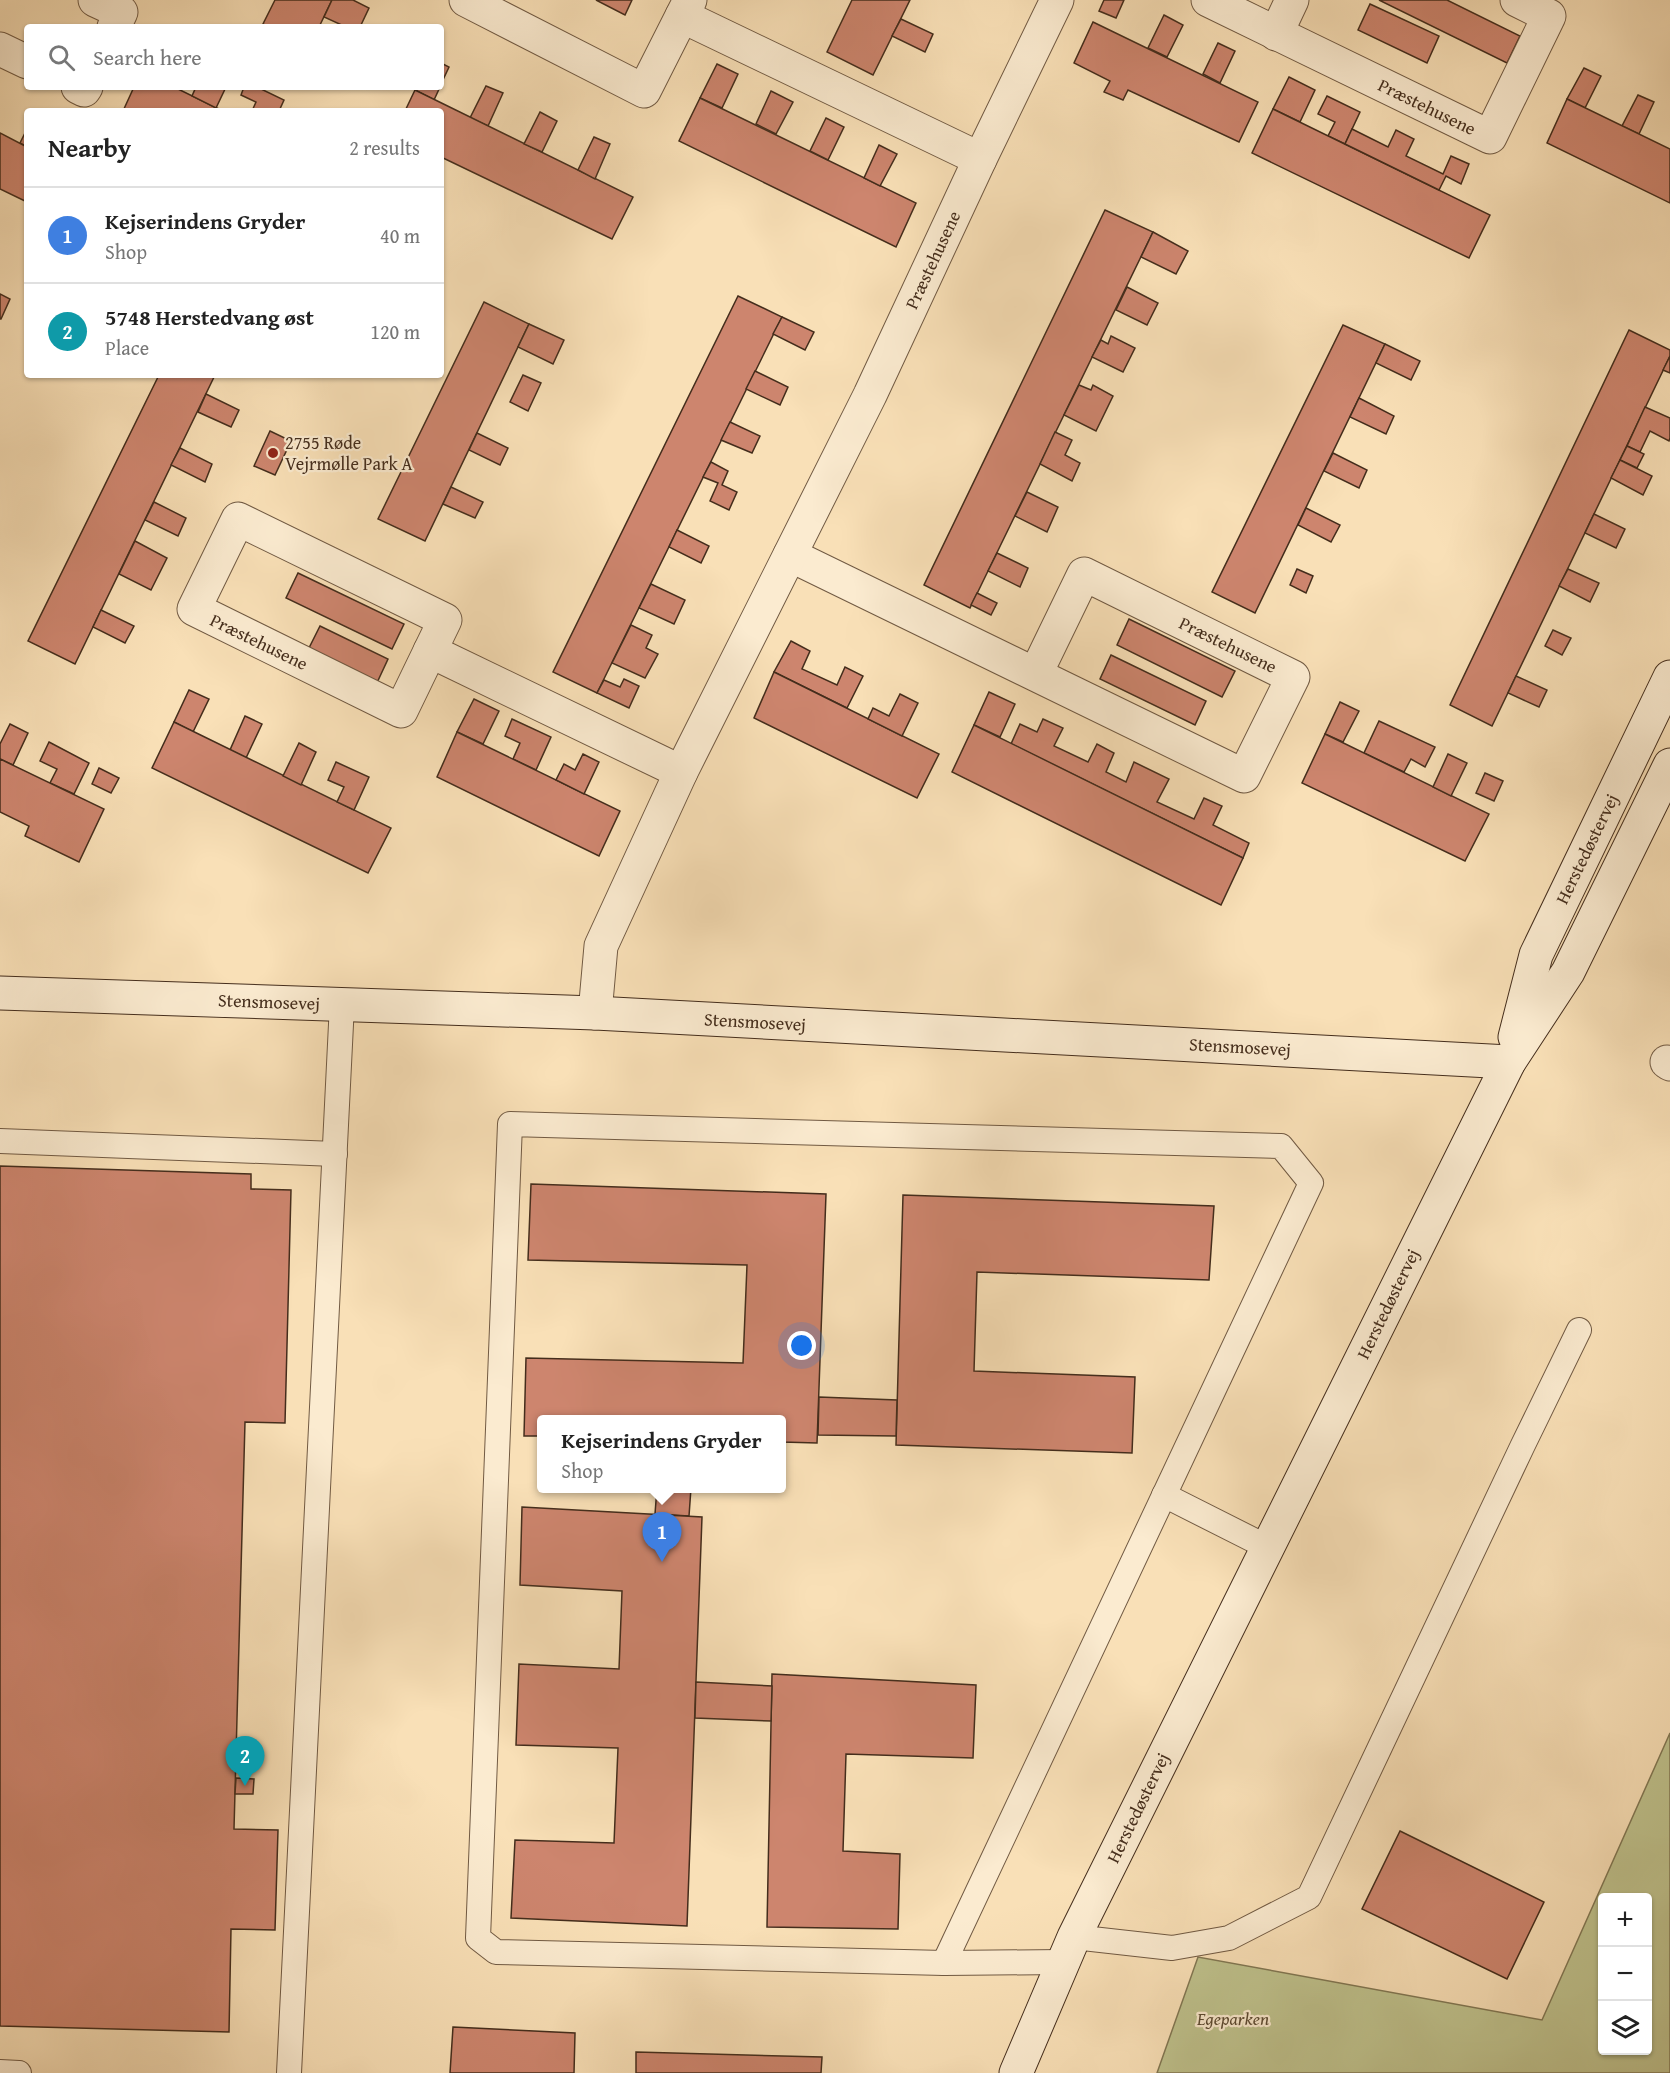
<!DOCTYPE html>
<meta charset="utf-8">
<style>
body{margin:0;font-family:"Gentium Book Plus",serif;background:#f2f2f2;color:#222}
.controls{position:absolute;right:18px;bottom:18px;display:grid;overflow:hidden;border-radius:6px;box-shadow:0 2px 4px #0004}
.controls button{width:54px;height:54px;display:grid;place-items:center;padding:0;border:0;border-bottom:2px solid #e0e0e0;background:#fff;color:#222;font:30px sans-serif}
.you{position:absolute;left:802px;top:1346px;width:21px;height:21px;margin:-15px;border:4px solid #fff;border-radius:50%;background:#1a73e8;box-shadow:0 0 0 9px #1a73e833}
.badge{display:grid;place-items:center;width:39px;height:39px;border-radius:50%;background:#2563eb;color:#fff;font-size:20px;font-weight:700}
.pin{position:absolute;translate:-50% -50px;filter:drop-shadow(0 2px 3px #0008)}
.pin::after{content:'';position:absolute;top:32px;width:21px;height:18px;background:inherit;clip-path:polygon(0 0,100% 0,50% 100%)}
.popup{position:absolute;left:537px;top:1415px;width:249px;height:78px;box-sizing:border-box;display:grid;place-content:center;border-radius:6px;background:#fff;filter:drop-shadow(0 2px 4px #0005);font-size:20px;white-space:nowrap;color:#767676}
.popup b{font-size:22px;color:#222}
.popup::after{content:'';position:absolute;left:50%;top:100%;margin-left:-12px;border:12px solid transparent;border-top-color:#fff}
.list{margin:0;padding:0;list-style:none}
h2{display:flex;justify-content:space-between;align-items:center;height:78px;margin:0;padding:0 24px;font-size:26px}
h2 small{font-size:20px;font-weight:400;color:#767676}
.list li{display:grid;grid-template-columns:39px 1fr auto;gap:18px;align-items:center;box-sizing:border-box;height:96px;padding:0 24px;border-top:2px solid #e0e0e0}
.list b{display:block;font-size:22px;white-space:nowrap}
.list p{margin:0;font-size:20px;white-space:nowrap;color:#767676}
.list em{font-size:20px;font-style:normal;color:#767676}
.icon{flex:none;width:33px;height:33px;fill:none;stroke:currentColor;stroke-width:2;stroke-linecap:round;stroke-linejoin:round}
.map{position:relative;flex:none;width:1670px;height:2073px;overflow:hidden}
.search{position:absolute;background:#fff;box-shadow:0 2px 4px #0004;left:24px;top:24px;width:420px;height:66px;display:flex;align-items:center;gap:15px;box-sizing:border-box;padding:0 21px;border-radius:6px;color:#767676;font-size:22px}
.panel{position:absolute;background:#fff;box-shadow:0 2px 4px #0004;left:24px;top:108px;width:420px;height:270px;border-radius:6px}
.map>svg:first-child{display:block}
.green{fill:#bfc28d;stroke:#827854;stroke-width:1.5;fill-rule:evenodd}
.building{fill:#cd856e;stroke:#442d1c;stroke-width:1.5}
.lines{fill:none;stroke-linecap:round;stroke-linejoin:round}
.lane-casing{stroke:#715a43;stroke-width:26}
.street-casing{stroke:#715a43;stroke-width:35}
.secondary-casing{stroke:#442d1c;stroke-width:35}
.lane{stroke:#fbebd0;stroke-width:24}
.street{stroke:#fbebd0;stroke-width:33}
.secondary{stroke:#fbebd0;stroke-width:33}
.poi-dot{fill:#8f2418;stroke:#fbebd0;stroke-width:2}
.labels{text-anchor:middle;stroke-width:4.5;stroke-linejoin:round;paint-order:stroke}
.street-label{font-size:18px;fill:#442d1c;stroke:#fbebd0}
.poi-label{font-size:18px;fill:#442d1c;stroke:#fbebd0;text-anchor:start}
.park-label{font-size:18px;font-style:italic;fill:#5d4b33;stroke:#fbebd0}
</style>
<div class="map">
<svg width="1670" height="2073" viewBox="0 0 1670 2073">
<rect width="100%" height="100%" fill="#f9e0b7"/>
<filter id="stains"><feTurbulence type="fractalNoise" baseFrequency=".00333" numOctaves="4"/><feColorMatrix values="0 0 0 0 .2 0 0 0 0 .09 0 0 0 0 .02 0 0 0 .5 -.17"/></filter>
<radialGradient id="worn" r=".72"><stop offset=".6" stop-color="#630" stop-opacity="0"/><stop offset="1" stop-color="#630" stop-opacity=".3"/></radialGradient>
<path class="green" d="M1670,1733v340h-513l41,-116 344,63zM1602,1898h46v152h-46z"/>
<g class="building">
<path d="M275,0h57l-13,27h-50l-6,-3z"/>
<path d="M332,0h21l16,8 -9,19h-14l-22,-10z"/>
<path d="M596,0h36l-7,15z"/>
<path d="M852,0h58l-37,75 -46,-23z"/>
<path d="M1104,0h20l-8,18 -17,-7z"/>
<path d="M1379,0h68l73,36 -13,27z"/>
<path d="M1370,4l69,32 -12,27 -69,-33z"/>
<path d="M1164,15l19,10 -16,32 -19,-9z"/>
<path d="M901,19l32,15 -8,18 -33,-16z"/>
<path d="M1093,22l165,80 -19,40 -111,-52 -5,10 -19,-8 6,-11 -36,-18z"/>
<path d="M1218,43l17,8 -15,32 -17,-9z"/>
<path d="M441,63l8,4 -8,17z"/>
<path d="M717,64l21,10 -16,34 -22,-10z"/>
<path d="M1584,68l17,8 -16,32 -18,-9z"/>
<path d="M1289,77l26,13 -15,32 -27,-13z"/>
<path d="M486,86l17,7 -15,33 -18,-8z"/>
<path d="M134,87h40l49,24h-100z"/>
<path d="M196,87h30l-10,21 -24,-12z"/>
<path d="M244,87h13l27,13 -5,11h-27l4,-9 -15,-7z"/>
<path d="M416,87h24l-6,13 -19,-10z"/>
<path d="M415,90l218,107 -21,42 -171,-82v-46h-36z"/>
<path d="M771,91l22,11 -17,32 -20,-10z"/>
<path d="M1638,95l16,7 -15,32 -17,-8z"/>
<path d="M1327,96l33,16 -15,32 -17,-8 7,-14 -17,-8z"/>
<path d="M700,98l216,105 -20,44 -217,-106z"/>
<path d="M1567,99l103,50v54l-123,-60z"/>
<path d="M1273,109l217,106 -21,43 -217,-105z"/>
<path d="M540,112l17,9 -15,31 -18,-8z"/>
<path d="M826,118l18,9 -16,33 -18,-9z"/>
<path d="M27,129v18l-7,-4z"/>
<path d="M1352,129l36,18 8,-17 18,9 -8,17 37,18 8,-18 18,8 -8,20 -15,-8 -7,14 -94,-46z"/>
<path d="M0,133l27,14v55l-27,-13z"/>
<path d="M594,137l16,7 -15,35 -17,-9z"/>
<path d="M879,145l18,9 -17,32 -16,-8z"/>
<path d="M1105,210l48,22 -183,376 -46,-23z"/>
<path d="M1153,232l35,19 -12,23 -35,-17z"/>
<path d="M1127,287l31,16 -11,22 -31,-15z"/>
<path d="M0,294l10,5 -9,20h-1z"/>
<path d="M738,296l44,21 -185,376 -44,-21z"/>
<path d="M484,302l45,22 -104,217 -47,-22z"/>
<path d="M782,317l32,15 -9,18 -32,-16z"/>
<path d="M529,324l35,16 -11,24 -35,-17z"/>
<path d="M1343,325l42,19 -130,269 -43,-21z"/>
<path d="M1629,330l41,20v6l-178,370 -42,-21z"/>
<path d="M1111,336l24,12 -12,24 -31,-15 9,-17 7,4z"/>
<path d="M1385,344l35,17 -9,19 -35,-17z"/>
<path d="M1670,356v17l-7,-3z"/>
<path d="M755,371l33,16 -8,18 -34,-16z"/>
<path d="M159,375h56l-140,289 -47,-23z"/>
<path d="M523,375l18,8 -13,28 -18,-9z"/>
<path d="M1079,385l12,5 2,-5 20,11 -17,35 -32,-16z"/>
<path d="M206,394l33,16 -8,17 -33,-15z"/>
<path d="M1359,398l35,18 -8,18 -36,-17z"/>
<path d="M1645,407l25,11v20l-1,3 -19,-10 -10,21 -13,-6z"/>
<path d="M730,422l30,14 -8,17 -31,-13z"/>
<path d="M270,431l21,10 -16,34 -21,-9z"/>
<path d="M1055,432l17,8 -7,15 15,8 -8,18 -32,-17z"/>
<path d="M477,433l31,15 -8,17 -31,-15z"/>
<path d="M1627,446l17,8 -7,14 -17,-8z"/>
<path d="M180,448l32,16 -7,18 -34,-17z"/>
<path d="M1333,453l34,17 -8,18 -35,-17z"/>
<path d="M1620,460l32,16 -9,19 -32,-17z"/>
<path d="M711,462l17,9 -6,14 15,7 -8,18 -19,-9 8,-18 -15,-6z"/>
<path d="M451,487l32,15 -8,16 -32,-14z"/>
<path d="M1027,492l31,15 -11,25 -32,-16z"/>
<path d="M154,502l32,16 -8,18 -33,-16z"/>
<path d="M1306,508l34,17 -9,17 -33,-17z"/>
<path d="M1594,514l31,15 -9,19 -31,-15z"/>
<path d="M677,530l32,16 -8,17 -32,-16z"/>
<path d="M135,541l32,17 -16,32 -32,-16z"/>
<path d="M997,553l31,15 -8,19 -32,-16z"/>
<path d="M1297,569l16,7 -7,17 -16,-8z"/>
<path d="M1568,569l31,14 -9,19 -31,-16z"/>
<path d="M298,573l106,51 -12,25 -106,-51z"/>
<path d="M651,584l34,16 -11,24 -35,-16z"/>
<path d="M977,593l20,10 -6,12 -20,-10z"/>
<path d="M101,610l33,16 -9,17 -32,-16z"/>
<path d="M1129,619l106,52 -13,26 -105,-52z"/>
<path d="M631,625l21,10 -6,13 12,6 -13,24 -33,-15z"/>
<path d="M320,626l68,33 -13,28 -69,-33z"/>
<path d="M1553,630l18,8 -9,17 -17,-9z"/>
<path d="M791,641l19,10 -8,18 35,16 8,-18 18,9 -16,32 -73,-36z"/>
<path d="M1111,655l95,46 -11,24 -95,-46z"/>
<path d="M774,672l165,82 -22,44 -163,-80z"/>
<path d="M1516,676l31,14 -8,17 -31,-14z"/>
<path d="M624,679l15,7 -10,22 -32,-15 7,-13 16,7z"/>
<path d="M189,690l20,9 -16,33 -19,-10z"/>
<path d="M989,692l26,12 -15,33 -26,-12z"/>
<path d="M900,694l18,9 -16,33 -34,-17 5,-11 16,8z"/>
<path d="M474,699l25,12 -16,33 -26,-12z"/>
<path d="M1340,702l19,9 -16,31 -18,-8z"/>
<path d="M245,716l17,8 -16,34 -16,-8z"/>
<path d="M512,719l39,18 -15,33 -23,-11 7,-16 -15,-7z"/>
<path d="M1043,719l20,9 -9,18 34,16 9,-18 17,9 -8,19 20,10 8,-20 35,17 -12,23 37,17 10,-21 18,8 -9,19 36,18 -6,15 -232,-114 9,-20 17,8z"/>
<path d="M1379,721l56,26 -10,20 -14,-8 -7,13 -40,-19z"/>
<path d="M174,722l217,106 -23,45 -216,-105z"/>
<path d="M10,724l18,9 -15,32 -13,-6v-15z"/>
<path d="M974,725l269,133 -22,47 -269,-133z"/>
<path d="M457,732l163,79 -21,45 -162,-79z"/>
<path d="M1325,734l164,80 -24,47 -163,-78z"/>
<path d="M49,742l40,21 -15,31 -24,-11 7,-14 -17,-8z"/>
<path d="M299,743l17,9 -15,33 -18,-9z"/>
<path d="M583,754l16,8 -15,32 -28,-14 8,-16 11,6z"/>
<path d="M1448,754l19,9 -16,33 -18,-9z"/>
<path d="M0,759l104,50 -25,53 -54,-26 4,-10 -29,-14z"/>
<path d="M336,762l33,15 -15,33 -17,-8 7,-15 -16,-7z"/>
<path d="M99,768l20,10 -8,15 -19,-9z"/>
<path d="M1485,773l18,8 -9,20 -18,-8z"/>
<path d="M0,1166l251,8v15l40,1 -6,233 -40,-1 -11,407 44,1 -3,100 -44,-1 -2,103 -229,-6z"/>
<path d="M531,1184l295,10 -9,249 -35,-1v-22h-240v16h-18l2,-78 217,5 4,-98 -219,-5z"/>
<path d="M903,1195l311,11 -5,74 -232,-8 -3,99 161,6 -3,76 -236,-8z"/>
<path d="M819,1397l78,3 -1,36 -78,-1z"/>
<path d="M657,1488h34l-2,28 -34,-2z"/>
<path d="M522,1507l180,10 -15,409 -176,-8 4,-78 99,3 4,-95 -102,-3 3,-81 100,5 3,-78 -102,-6z"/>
<path d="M772,1674l204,11 -3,73 -127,-4 -3,97 57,3 -2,75 -131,-2z"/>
<path d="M696,1682l76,4 -1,35 -76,-3z"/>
<path d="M236,1778l18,1 -1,15h-18z"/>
<path d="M1400,1831l144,71 -37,77 -145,-70z"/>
<path d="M453,2027l122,6 -1,40h-124z"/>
<path d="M636,2052l186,5 -1,16h-185z"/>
</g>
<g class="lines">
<g class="lane-casing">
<g id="lane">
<path d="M510,1124l771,22 30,37 -367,780 -448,-11 -18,-14z"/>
<path d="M0,1141l335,13"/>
<path d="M1164,1495l103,52"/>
<path d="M1074,1937l98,11 57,-10 80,-41 213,-450 57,-117"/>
<path d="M944,1963l118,-1"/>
<path d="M0,2072l19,1"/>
<path d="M289,2073l53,-1069"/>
</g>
</g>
<g class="street-casing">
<g id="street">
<path d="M95,0l26,12 -7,15"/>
<path d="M466,0l178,91 46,-91"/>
<path d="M1208,0l282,137 59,-121 -32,-16"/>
<path d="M682,16l298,143"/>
<path d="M1276,34l16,-34"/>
<path d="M0,49l27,13"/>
<path d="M78,87l6,3 2,-3"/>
<path d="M238,519l207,101 -44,91 -207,-102z"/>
<path d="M790,555l454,221 49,-99 -209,-103 -48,99"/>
<path d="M430,651l251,121"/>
<path d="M595,1013l6,-67 80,-174 189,-377 110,-236 77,-159"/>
<path d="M1667,1062l3,2"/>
</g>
</g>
<g class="secondary-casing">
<g id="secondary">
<path d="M0,993l595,20 914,49"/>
<path d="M1515,1037l21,-82 134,-278"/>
<path d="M1016,2073l58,-136 435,-875 59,-90 102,-207"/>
</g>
</g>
<use href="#lane" class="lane"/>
<use href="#street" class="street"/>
<use href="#secondary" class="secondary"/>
</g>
<circle class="poi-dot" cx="273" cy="453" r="6"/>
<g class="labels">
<g class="street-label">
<text transform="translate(1427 107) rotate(26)" y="6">Præstehusene</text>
<text transform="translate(933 260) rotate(-65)" y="6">Præstehusene</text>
<text transform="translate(259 642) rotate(26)" y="6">Præstehusene</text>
<text transform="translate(1228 645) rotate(26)" y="6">Præstehusene</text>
<text transform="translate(1587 849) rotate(-64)" y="6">Herstedøstervej</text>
<text transform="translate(269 1002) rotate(2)" y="6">Stensmosevej</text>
<text transform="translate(755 1022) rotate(3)" y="6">Stensmosevej</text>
<text transform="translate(1240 1047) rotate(3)" y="6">Stensmosevej</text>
<text transform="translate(1388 1304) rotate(-64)" y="6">Herstedøstervej</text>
<text transform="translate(1138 1808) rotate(-64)" y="6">Herstedøstervej</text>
</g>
<g class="poi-label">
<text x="285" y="449">2755 Røde<tspan x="285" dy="21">Vejrmølle Park A</tspan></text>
</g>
<g class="park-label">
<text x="1233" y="2025">Egeparken</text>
</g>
</g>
<rect width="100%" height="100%" filter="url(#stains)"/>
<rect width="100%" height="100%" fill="url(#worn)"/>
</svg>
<div class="controls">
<button>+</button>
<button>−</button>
<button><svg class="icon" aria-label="layers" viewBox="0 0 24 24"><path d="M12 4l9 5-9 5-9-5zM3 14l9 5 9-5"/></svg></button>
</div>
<div class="you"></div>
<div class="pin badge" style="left:662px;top:1562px;background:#3f7fe0">1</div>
<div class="popup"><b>Kejserindens Gryder</b>Shop</div>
<div class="pin badge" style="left:245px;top:1786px;background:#0f9aa8">2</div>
<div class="search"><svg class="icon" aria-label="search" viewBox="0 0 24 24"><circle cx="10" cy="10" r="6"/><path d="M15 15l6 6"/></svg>Search here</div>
<section class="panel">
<h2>Nearby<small>2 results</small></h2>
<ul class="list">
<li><span class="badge" style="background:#3f7fe0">1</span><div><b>Kejserindens Gryder</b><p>Shop</p></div><em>40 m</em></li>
<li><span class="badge" style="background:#0f9aa8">2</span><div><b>5748 Herstedvang øst</b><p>Place</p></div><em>120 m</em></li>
</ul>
</section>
</div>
